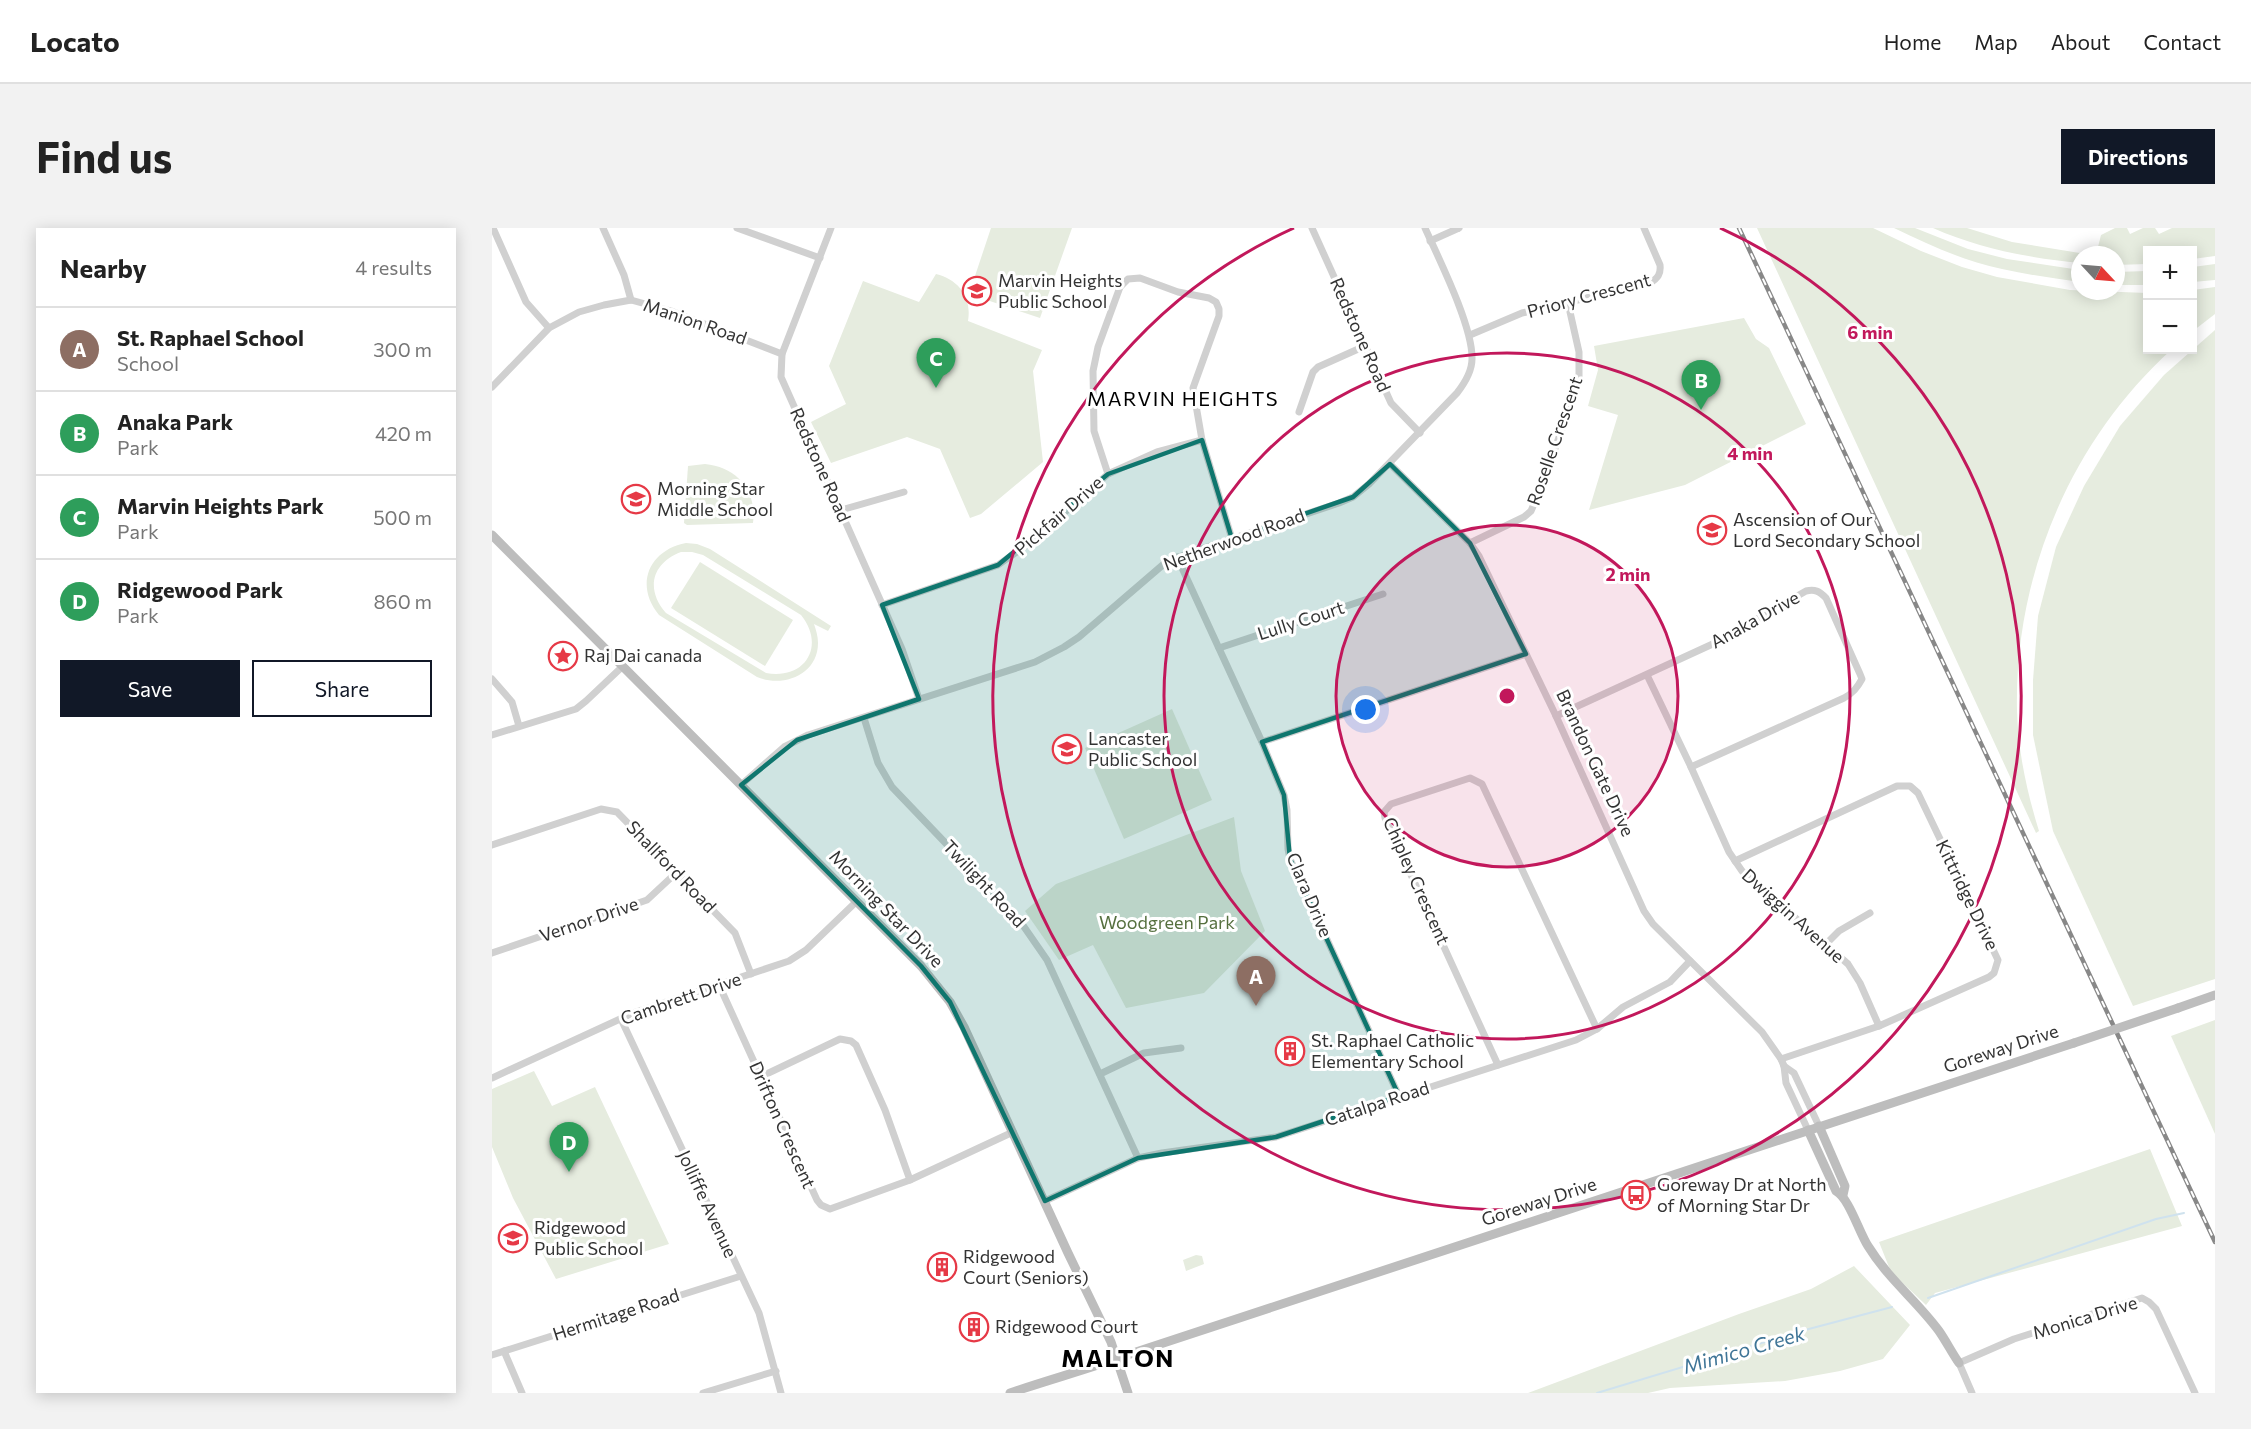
<!DOCTYPE html>
<meta charset="utf-8">
<style>
body{margin:0;font-family:Commissioner,sans-serif;background:#f2f2f2;color:#222}
.controls{position:absolute;right:18px;top:18px;display:grid;overflow:hidden;border-radius:0px;box-shadow:0 3px 15px #0003}
.controls button{width:54px;height:54px;display:grid;place-items:center;padding:0;border:0;border-bottom:2px solid #e0e0e0;background:#fff;color:#222;font:30px sans-serif}
.compass{position:absolute;left:1579px;top:18px;width:54px;height:54px;border-radius:50%;background:#fff;box-shadow:0 3px 15px #0003;rotate:116deg}
.you{position:absolute;left:874px;top:482px;width:21px;height:21px;margin:-15px;border:4px solid #fff;border-radius:50%;background:#1a73e8;box-shadow:0 0 0 9px #1a73e833}
.badge{display:grid;place-items:center;width:39px;height:39px;border-radius:50%;background:#111827;color:#fff;font-size:20px;font-weight:700}
.pin{position:absolute;translate:-50% -50px;filter:drop-shadow(0 2px 3px #0008)}
.pin::after{content:'';position:absolute;top:32px;width:21px;height:18px;background:inherit;clip-path:polygon(0 0,100% 0,50% 100%)}
.list{margin:0;padding:0;list-style:none}
h2{display:flex;justify-content:space-between;align-items:center;height:78px;margin:0;padding:0 24px;font-size:26px}
h2 small{font-size:20px;font-weight:400;color:#767676}
.list li{display:grid;grid-template-columns:39px 1fr auto;gap:18px;align-items:center;box-sizing:border-box;height:84px;padding:0 24px;border-top:2px solid #e0e0e0}
.list b{display:block;font-size:22px;white-space:nowrap}
.list p{margin:0;font-size:20px;white-space:nowrap;color:#767676}
.list em{font-size:20px;font-style:normal;color:#767676}
.actions{display:flex;gap:12px;padding:18px 24px}
.actions a{flex:1;padding:14px 0;border:2px solid #111827;border-radius:0px;text-align:center;font-size:21px;color:#111827}
.actions .main{background:#111827;color:#fff}
.map{position:relative;flex:none;width:1723px;height:1165px;overflow:hidden;border-radius:0px}
header{display:flex;align-items:center;gap:36px;box-sizing:border-box;height:84px;padding:0 30px;background:#fff;border-bottom:2px solid #e0e0e0}
header strong{font-size:28px}
nav{display:flex;gap:33px;margin-inline-start:auto;font-size:21px}
.intro{display:flex;align-items:center;justify-content:space-between;box-sizing:border-box;height:144px;padding:0 36px}
h1{margin:0;font-size:42px}
.button{padding:15px 27px;border-radius:0px;background:#111827;color:#fff;font-size:21px;font-weight:700}
main{display:flex;gap:36px;padding:0 36px}
aside{flex:1;background:#fff;border-radius:0px;box-shadow:0 3px 15px #0003}
.map>svg:first-child{display:block}
.green{fill:#e6ecdf;fill-rule:evenodd}
.lines{fill:none;stroke-linecap:round;stroke-linejoin:round}
.stream{stroke:#cfe2ee;stroke-width:2}
.street{stroke:#d0d0d0;stroke-width:7}
.secondary{stroke:#bdbdbd;stroke-width:9}
.rail-casing{stroke:#888;stroke-width:4.5}
.rail{stroke:#fff;stroke-width:2;stroke-dasharray:7;stroke-linecap:butt}
.secondary-bridge{stroke:#bdbdbd;stroke-width:9}
.marked{fill:#0f766e;fill-opacity:0.2;stroke:#0f766e;stroke-width:4.5;stroke-linejoin:round}
.ring{fill:none;stroke:#c2185b;stroke-width:3}
.labels{text-anchor:middle;stroke-width:6;stroke-linejoin:round;paint-order:stroke}
.poi-label{font-size:18px;fill:#333;stroke:#fff;text-anchor:start}
.street-label{font-size:18px;fill:#333;stroke:#fff}
.park-label{font-size:18px;fill:#56703f;stroke:#fff}
.neighbourhood-label{font-size:20px;letter-spacing:1.5px;fill:#000;stroke:#fff}
.water-label{font-size:20px;font-style:italic;fill:#3f7597;stroke:#fff}
.district-label{font-size:24px;font-weight:bold;letter-spacing:1.5px;fill:#000;stroke:#fff}
.centre{fill:#c2185b;stroke:#fff;stroke-width:3}
.ring-label{font-size:18px;text-anchor:middle;font-weight:bold;fill:#c2185b;stroke:#fff;stroke-width:6;stroke-linejoin:round;paint-order:stroke}
</style>
<header>
<strong>Locato</strong>
<nav><a>Home</a><a>Map</a><a>About</a><a>Contact</a></nav>
</header>
<div class="intro"><h1>Find us</h1><a class="button">Directions</a></div>
<main>
<aside>
<h2>Nearby<small>4 results</small></h2>
<ul class="list">
<li><span class="badge" style="background:#8d6e63">A</span><div><b>St. Raphael School</b><p>School</p></div><em>300 m</em></li>
<li><span class="badge" style="background:#2e9e5b">B</span><div><b>Anaka Park</b><p>Park</p></div><em>420 m</em></li>
<li><span class="badge" style="background:#2e9e5b">C</span><div><b>Marvin Heights Park</b><p>Park</p></div><em>500 m</em></li>
<li><span class="badge" style="background:#2e9e5b">D</span><div><b>Ridgewood Park</b><p>Park</p></div><em>860 m</em></li>
</ul>
<div class="actions"><a class="main">Save</a><a>Share</a></div>
</aside>
<div class="map">
<svg width="1723" height="1165" viewBox="0 0 1723 1165">
<rect width="100%" height="100%" fill="#fff"/>
<g class="green">
<path d="M499,0h81l-32,90 -71,-24z"/>
<path d="M1265,0h116l48,23 41,16 35,10 73,13 77,3 1,57h23c-100,91 -157,225 -154,361 1,41 10,81 22,120l-3,2z"/>
<path d="M1402,0h21l53,21 39,10 73,11v12c-26,-4 -52,-7 -78,-13 -38,-8 -73,-24 -108,-41z"/>
<path d="M1441,0h34l45,14 80,13h-12v8c-50,-5 -100,-14 -147,-35z"/>
<path d="M1623,0h12l3,6 13,-6h12l4,6 13,-6h43v28l-22,3 -1,-9h-44l-1,14 -31,1v-10h-20l5,-20z"/>
<path d="M1723,36v16l-22,2v-15z"/>
<path d="M1655,43v14h-31v-13z"/>
<path d="M444,46c23,6 36,23 32,47l74,29 -9,21 10,91 -62,52 -11,4 -30,-69 -33,-12 -76,26 -20,-41 35,-18 -17,-38 34,-85 56,21z"/>
<path d="M1723,59v27l-22,17v-41z"/>
<path d="M1252,90l12,21 13,9 37,76 -121,61 -96,25 29,-95 -30,-9 10,-36 -4,-24z"/>
<path d="M1723,102v649l-82,27 -80,-175 -20,-96v-55l5,-64 18,-69 28,-61 36,-60 44,-51z"/>
<path d="M213,236c32,3 52,27 48,59l-66,2 -3,-2 4,-57z"/>
<path d="M194,315l11,1 13,5 121,77 -3,5 -14,-7c2,6 4,12 4,19 0,32 -35,45 -61,34l-98,-62c-25,-30 -10,-65 27,-72zM189,324h11l11,3 98,60c25,31 4,65 -35,58l-100,-60c-21,-24 -14,-50 15,-61z"/>
<path d="M208,334l93,58 -28,46 -94,-58z"/>
<path d="M680,481l40,91 -88,39 -39,-91z"/>
<path d="M742,589l7,54 24,60 -61,62 -78,15 -33,-63 -34,15 -34,-49 31,-27z"/>
<path d="M1723,792v114l-44,-98z"/>
<path d="M42,843l18,35 43,-19 74,157 -113,35 -43,-81 -21,-51v-58z"/>
<path d="M1658,921l32,77 -247,67 -9,12 -35,-33 -12,-30z"/>
<path d="M704,1027l6,1 2,8 -18,7 -3,-11z"/>
<path d="M1362,1038l56,59 -27,34 -43,12 -55,10 -115,7 -22,5h-120l211,-79 72,-25z"/>
</g>
<g class="lines">
<g class="stream">
<path d="M1436,1070l228,-79 28,-6"/>
<path d="M1105,1165l208,-63 87,-23"/>
</g>
<g class="street">
<path d="M1,0l33,74 23,26"/>
<path d="M111,0l21,47 7,25"/>
<path d="M245,0l83,30"/>
<path d="M339,0l-49,126 -1,23 121,272 17,50"/>
<path d="M820,0l79,175 29,30"/>
<path d="M938,13l29,-13"/>
<path d="M978,107l52,-22 128,-30c8,-5 11,-9 10,-18l-16,-37"/>
<path d="M0,159l57,-59 30,-16 25,-7 27,-5 40,11 111,43"/>
<path d="M807,184l14,-40 5,-5 47,-21"/>
<path d="M898,236l80,79 9,13 77,160 88,195 9,13 109,108 19,27 3,7 2,17 22,47"/>
<path d="M616,246l-14,-43 -1,-60 5,-24 22,-60 8,-8 12,-1 38,14 31,6 7,4 3,7v7l-26,72 9,52 30,99"/>
<path d="M349,282l63,-18"/>
<path d="M978,315l54,-26 7,-6 10,-23 38,-107v-29l-11,-49"/>
<path d="M685,329l85,185 22,53 3,15 1,39 2,10 109,237"/>
<path d="M390,377l116,-40 33,-23 77,-68 49,-22 45,-12"/>
<path d="M727,420l164,-54"/>
<path d="M1155,447l44,92 38,85 13,19 106,93 12,19 19,43"/>
<path d="M0,451l20,23 7,24"/>
<path d="M1064,488l161,-74 89,-51c9,-2 13,0 20,7l34,76 2,5c-5,9 -9,14 -18,19l-153,69"/>
<path d="M372,490l14,45 14,24 128,134 27,39 91,198"/>
<path d="M0,507l84,-26 10,-8 37,-35"/>
<path d="M770,514l264,-88"/>
<path d="M249,557l43,-38 24,-12 227,-73 29,-15 15,-10 86,-74 24,-10 150,-50 14,-6 16,-13 88,-91c7,-9 15,-22 15,-34 1,-32 -33,-100 -47,-131"/>
<path d="M0,617l109,-36 16,3 118,121 16,41"/>
<path d="M1243,633l162,-75h13l8,7 80,167 -4,13 -5,4 -110,49 -98,33"/>
<path d="M1334,716l13,-13 31,-18"/>
<path d="M0,725l155,-53 30,-28"/>
<path d="M227,757l98,215 4,5 9,4 80,-29 103,-48"/>
<path d="M129,791l138,294 22,80"/>
<path d="M1006,837l-113,-247 -1,-6 7,-8 79,-26 12,6 115,245"/>
<path d="M1292,838l10,7 25,53"/>
<path d="M608,846l44,-21 37,-5"/>
<path d="M268,849l80,-38 11,2 5,4 29,65 25,70"/>
<path d="M0,850l141,-65 156,-52 17,-11 51,-49"/>
<path d="M553,973l93,-43 24,-5 114,-16 300,-97 21,-11 26,-22 47,-25 20,-21"/>
<path d="M12,1123l18,42"/>
<path d="M0,1127l249,-79"/>
<path d="M211,1165l73,-22"/>
<path d="M1480,1165l-13,-30 55,-24 128,-41 7,4 7,7 39,84"/>
</g>
<g class="secondary">
<path d="M0,307l429,431 29,36 14,25 104,226 43,89 17,51"/>
<path d="M1686,780l37,-13"/>
<path d="M1327,898l26,60 -2,9"/>
<path d="M1316,902l28,61c13,7 23,41 32,55 21,34 49,55 71,85 7,10 13,22 20,32"/>
<path d="M518,1165c41,-14 82,-25 123,-40l941,-310"/>
</g>
<g class="rail-casing">
<path id="rail" d="M1247,0l476,1014"/>
</g>
<use href="#rail" class="rail"/>
<path class="secondary-bridge" d="M1582,815l104,-35"/>
</g>
<path class="marked" d="M710,212l30,99 121,-42 37,-33 80,79 56,111 -264,88 22,53 6,64 109,237 -123,41 -138,21 -93,43 -95,-199 -29,-36 -180,-181 56,-45 122,-41 -37,-94 116,-40 110,-91z"/>
<circle cx="1015" cy="468" r="171" fill="#c2185b" fill-opacity=".12"/>
<g class="ring">
<circle cx="1015" cy="468" r="171"/>
<circle cx="1015" cy="468" r="343"/>
<path d="M1228 0A514 514 0 1 1 802 0"/>
</g>
<defs>
<g id="school-ring" transform="scale(1.5)"><circle r="9.5" fill="#fff" stroke="#e63946" stroke-width="1.5"/><path d="M0-5L7-2L0 1L-7-2ZM-4 1L0 2.5L4 1V4Q0 6-4 4Z" fill="#e63946"/></g>
<g id="sight-ring" transform="scale(1.5)"><circle r="9.5" fill="#fff" stroke="#e63946" stroke-width="1.5"/><path d="M0-6L1.8-2.2L6-1.7L2.9 1.2L3.7 5.4L0 3.3L-3.7 5.4L-2.9 1.2L-6-1.7L-1.8-2.2Z" fill="#e63946"/></g>
<g id="building-ring" transform="scale(1.5)"><circle r="9.5" fill="#fff" stroke="#e63946" stroke-width="1.5"/><path d="M-4-6H4V6H1V3H-1V6H-4ZM-2.5-4.3h1.7v1.8h-1.7ZM.8-4.3h1.7v1.8H.8ZM-2.5-1h1.7V.8h-1.7ZM.8-1h1.7V.8H.8Z" fill="#e63946"/></g>
<g id="bus-ring" transform="scale(1.5)"><circle r="9.5" fill="#fff" stroke="#e63946" stroke-width="1.5"/><path d="M-5-6H5V4H4V6H2V4H-2V6H-4V4H-5ZM-3.5-4V0h7V-4ZM-3.5 1.2v1.5H-2V1.2ZM2 1.2v1.5H3.5V1.2Z" fill="#e63946"/></g>
</defs>
<g fill-rule="evenodd">
<use href="#school-ring" x="485" y="63"/>
<use href="#school-ring" x="144" y="271"/>
<use href="#school-ring" x="1220" y="302"/>
<use href="#sight-ring" x="71" y="428"/>
<use href="#school-ring" x="575" y="521"/>
<use href="#building-ring" x="798" y="823"/>
<use href="#bus-ring" x="1144" y="967"/>
<use href="#school-ring" x="21" y="1010"/>
<use href="#building-ring" x="450" y="1039"/>
<use href="#building-ring" x="482" y="1099"/>
</g>
<g class="labels">
<g class="poi-label">
<text x="506" y="59">Marvin Heights<tspan x="506" dy="21">Public School</tspan></text>
<text x="165" y="267">Morning Star<tspan x="165" dy="21">Middle School</tspan></text>
<text x="1241" y="298">Ascension of Our<tspan x="1241" dy="21">Lord Secondary School</tspan></text>
<text x="92" y="434">Raj Dai canada</text>
<text x="596" y="517">Lancaster<tspan x="596" dy="21">Public School</tspan></text>
<text x="819" y="819">St. Raphael Catholic<tspan x="819" dy="21">Elementary School</tspan></text>
<text x="1165" y="963">Goreway Dr at North<tspan x="1165" dy="21">of Morning Star Dr</tspan></text>
<text x="42" y="1006">Ridgewood<tspan x="42" dy="21">Public School</tspan></text>
<text x="471" y="1035">Ridgewood<tspan x="471" dy="21">Court (Seniors)</tspan></text>
<text x="503" y="1105">Ridgewood Court</text>
</g>
<g class="street-label">
<text transform="translate(1097 68) rotate(-15)" y="6">Priory Crescent</text>
<text transform="translate(203 94) rotate(19)" y="6">Manion Road</text>
<text transform="translate(868 107) rotate(66)" y="6">Redstone Road</text>
<text transform="translate(1063 213) rotate(-71)" y="6">Roselle Crescent</text>
<text transform="translate(328 237) rotate(66)" y="6">Redstone Road</text>
<text transform="translate(567 288) rotate(-41)" y="6">Pickfair Drive</text>
<text transform="translate(742 312) rotate(-20)" y="6">Netherwood Road</text>
<text transform="translate(1263 392) rotate(-29)" y="6">Anaka Drive</text>
<text transform="translate(809 393) rotate(-18)" y="6">Lully Court</text>
<text transform="translate(1103 535) rotate(65)" y="6">Brandon Gate Drive</text>
<text transform="translate(179 639) rotate(46)" y="6">Shallford Road</text>
<text transform="translate(924 653) rotate(66)" y="6">Chipley Crescent</text>
<text transform="translate(492 656) rotate(47)" y="6">Twilight Road</text>
<text transform="translate(817 667) rotate(67)" y="6">Clara Drive</text>
<text transform="translate(1475 667) rotate(64)" y="6">Kittridge Drive</text>
<text transform="translate(394 681) rotate(46)" y="6">Morning Star Drive</text>
<text transform="translate(1301 688) rotate(42)" y="6">Dwiggin Avenue</text>
<text transform="translate(97 692) rotate(-19)" y="6">Vernor Drive</text>
<text transform="translate(189 771) rotate(-19)" y="6">Cambrett Drive</text>
<text transform="translate(1509 821) rotate(-18)" y="6">Goreway Drive</text>
<text transform="translate(885 876) rotate(-18)" y="6">Catalpa Road</text>
<text transform="translate(290 897) rotate(66)" y="6">Drifton Crescent</text>
<text transform="translate(1047 974) rotate(-18)" y="6">Goreway Drive</text>
<text transform="translate(215 976) rotate(65)" y="6">Jolliffe Avenue</text>
<text transform="translate(124 1087) rotate(-18)" y="6">Hermitage Road</text>
<text transform="translate(1593 1090) rotate(-17)" y="6">Monica Drive</text>
</g>
<g class="park-label">
<text x="675" y="701">Woodgreen Park</text>
</g>
<g class="neighbourhood-label">
<text x="691" y="178">MARVIN HEIGHTS</text>
</g>
<g class="water-label">
<text transform="translate(1252 1122) rotate(-16)" y="7">Mimico Creek</text>
</g>
<g class="district-label">
<text x="626" y="1139">MALTON</text>
</g>
</g>
<circle cx="1015" cy="468" r="9" class="centre"/>
<g class="ring-label">
<text x="1378" y="111">6 min</text>
<text x="1258" y="232">4 min</text>
<text x="1136" y="353">2 min</text>
</g>
</svg>
<div class="controls">
<button>+</button>
<button>−</button>
</div>
<svg class="compass" viewBox="-18 -18 36 36"><path d="M0-13l5 13h-10z" fill="#e53935"/><path d="M0 13l5-13h-10z" fill="#767676"/></svg>
<div class="you"></div>
<div class="pin badge" style="left:764px;top:778px;background:#8d6e63">A</div>
<div class="pin badge" style="left:1209px;top:182px;background:#2e9e5b">B</div>
<div class="pin badge" style="left:444px;top:160px;background:#2e9e5b">C</div>
<div class="pin badge" style="left:77px;top:944px;background:#2e9e5b">D</div>
</div>
</main>
